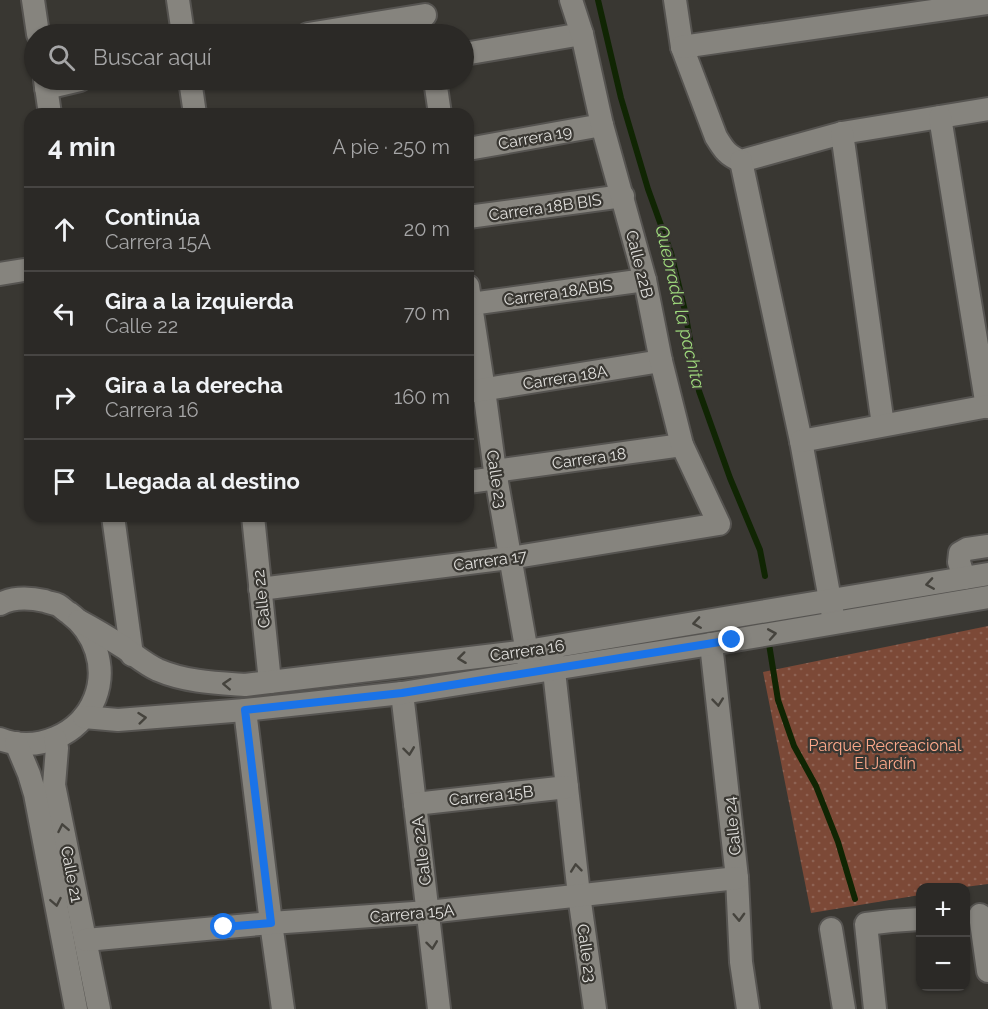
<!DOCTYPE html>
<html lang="es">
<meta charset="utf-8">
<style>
body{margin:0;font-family:Raleway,sans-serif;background:#373532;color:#f1f3f6}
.controls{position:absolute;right:18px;bottom:18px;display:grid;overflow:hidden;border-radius:12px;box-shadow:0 2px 4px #0004}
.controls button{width:54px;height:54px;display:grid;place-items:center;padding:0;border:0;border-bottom:2px solid #474543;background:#2b2926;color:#f1f3f6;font:30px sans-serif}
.stop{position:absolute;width:18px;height:18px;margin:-14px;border:4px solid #1a73e8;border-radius:50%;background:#fff}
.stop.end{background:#1a73e8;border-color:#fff;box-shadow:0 2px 6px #0008}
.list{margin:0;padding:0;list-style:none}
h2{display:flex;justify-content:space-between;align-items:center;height:78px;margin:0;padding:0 24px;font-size:26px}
h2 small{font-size:20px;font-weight:400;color:#a6a6a7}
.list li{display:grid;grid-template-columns:39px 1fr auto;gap:18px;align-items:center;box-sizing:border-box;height:84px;padding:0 24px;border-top:2px solid #474543}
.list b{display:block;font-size:22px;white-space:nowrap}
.list p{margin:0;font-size:20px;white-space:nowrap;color:#a6a6a7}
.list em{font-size:20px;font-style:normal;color:#a6a6a7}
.icon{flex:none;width:33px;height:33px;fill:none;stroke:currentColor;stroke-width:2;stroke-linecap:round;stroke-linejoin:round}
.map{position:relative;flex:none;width:988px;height:1009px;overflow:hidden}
.search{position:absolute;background:#2b2926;box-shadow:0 2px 4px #0004;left:24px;top:24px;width:450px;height:66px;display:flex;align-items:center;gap:15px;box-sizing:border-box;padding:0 21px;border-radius:33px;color:#a6a6a7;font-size:22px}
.panel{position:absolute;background:#2b2926;box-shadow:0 2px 4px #0004;left:24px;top:108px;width:450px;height:414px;border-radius:18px}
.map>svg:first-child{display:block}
.park{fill:url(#park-dots)}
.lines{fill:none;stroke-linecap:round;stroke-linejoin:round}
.stream{stroke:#102503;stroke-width:6}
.minor-casing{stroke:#565451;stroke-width:26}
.minor{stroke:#86847e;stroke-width:22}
.oneway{stroke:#45433d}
.route{stroke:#1a73e8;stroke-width:8}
.labels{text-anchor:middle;stroke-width:4.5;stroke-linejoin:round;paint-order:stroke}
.street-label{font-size:16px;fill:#e1e0dd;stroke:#393732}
.park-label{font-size:16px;fill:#fea98b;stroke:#393732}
.water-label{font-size:18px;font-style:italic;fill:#9ed97c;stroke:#393732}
</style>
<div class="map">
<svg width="988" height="1009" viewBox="0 0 988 1009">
<defs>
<pattern id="park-dots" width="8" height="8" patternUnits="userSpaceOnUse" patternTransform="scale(1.5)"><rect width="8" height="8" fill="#7c4937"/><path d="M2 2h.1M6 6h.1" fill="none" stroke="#8e6354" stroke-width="1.8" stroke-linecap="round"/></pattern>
</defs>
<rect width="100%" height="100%" fill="#393732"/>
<path class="park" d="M988,626v258l-23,3 -45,1v7l-109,18 -48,-241z"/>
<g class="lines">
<g class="stream">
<path d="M598,0l23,98 27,91 23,64 14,58 14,80 31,87 30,72 5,26"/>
<path d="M769,644l9,56 16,46 22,40 22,56 17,57"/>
</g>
<g class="minor-casing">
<g id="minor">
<path d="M33,0l5,34"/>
<path d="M178,0l5,34"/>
<path d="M675,0l7,47 34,90c8,13 11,18 25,24l101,-28 146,-24"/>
<path d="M308,34l117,-19"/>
<path d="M682,47l306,-44"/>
<path d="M464,54l118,-20"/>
<path d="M45,80l5,34"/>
<path d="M190,80l5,34"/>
<path d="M435,80l5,34"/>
<path d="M46,88l34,-8"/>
<path d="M940,117l47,290"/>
<path d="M842,133l41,292"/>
<path d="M468,149l134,-24"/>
<path d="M741,161l60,280 32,175"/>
<path d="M468,217l155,-21"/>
<path d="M0,274l30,-5"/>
<path d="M468,286l16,104 11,81 34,193"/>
<path d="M471,304l174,-24"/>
<path d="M468,392l193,-31"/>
<path d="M801,441l187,-35"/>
<path d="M495,471l187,-26"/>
<path d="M468,482l29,-4"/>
<path d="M113,516l19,139"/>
<path d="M253,516l17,166"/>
<path d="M964,578l-5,-16 1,-9 7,-4 21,-3"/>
<path d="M260,589l250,-31 209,-34 -37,-79 -21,-84 -16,-81 -43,-155 -20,-91 -11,-34"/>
<path d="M0,604c13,-7 31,-6 45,-3 4,2 9,2 13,4 4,2 7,6 11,8 26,19 38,54 26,85 -15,38 -59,55 -95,41"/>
<path d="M79,621c15,8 30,17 44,26 12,8 22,17 35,23 28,12 58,13 87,15l282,-34 461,-77"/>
<path d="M711,644l26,234 4,84 7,47"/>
<path d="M552,653l27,242 16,114"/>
<path d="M402,693l37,316"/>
<path d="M245,710l26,213 12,86"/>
<path d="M84,717l34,3 127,-10 157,-17 309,-49 277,-47"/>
<path d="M55,739l2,9 -3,37 45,224"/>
<path d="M16,743l13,31 6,20 41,215"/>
<path d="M415,804l152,-17"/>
<path d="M980,915l8,56"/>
<path d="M831,929l13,80"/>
<path d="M86,940l185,-17 157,-11 309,-34"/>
<path d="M875,1009l-9,-85 25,-3 29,-2"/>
</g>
</g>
<use href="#minor" class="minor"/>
</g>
<defs><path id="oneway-chevron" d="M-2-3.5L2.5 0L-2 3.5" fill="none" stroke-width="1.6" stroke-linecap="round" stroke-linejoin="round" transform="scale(1.5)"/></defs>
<g class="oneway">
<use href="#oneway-chevron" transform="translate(930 584) rotate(171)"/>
<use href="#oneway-chevron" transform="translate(697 623) rotate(171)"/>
<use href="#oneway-chevron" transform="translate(772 634) rotate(-10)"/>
<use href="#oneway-chevron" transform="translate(462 658) rotate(173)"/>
<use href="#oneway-chevron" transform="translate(227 684) rotate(-177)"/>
<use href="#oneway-chevron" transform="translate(718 702) rotate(84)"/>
<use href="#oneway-chevron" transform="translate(142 718) rotate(-6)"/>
<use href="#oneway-chevron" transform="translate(409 751) rotate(83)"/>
<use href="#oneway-chevron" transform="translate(63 828) rotate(-101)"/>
<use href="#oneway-chevron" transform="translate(576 868) rotate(-96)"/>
<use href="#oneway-chevron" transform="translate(56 902) rotate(79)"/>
<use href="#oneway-chevron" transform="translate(739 917) rotate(88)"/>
<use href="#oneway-chevron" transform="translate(432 945) rotate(83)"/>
</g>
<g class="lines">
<path class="route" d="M224,927l47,-4 -26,-213 157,-17 330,-53"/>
</g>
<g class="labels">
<g class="street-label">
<text transform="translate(535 137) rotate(-10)" y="6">Carrera 19</text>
<text transform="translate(545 207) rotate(-8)" y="6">Carrera 18B BIS</text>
<text transform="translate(640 264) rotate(76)" y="6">Calle 22B</text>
<text transform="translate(558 292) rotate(-8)" y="6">Carrera 18ABIS</text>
<text transform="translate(565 377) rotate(-9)" y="6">Carrera 18A</text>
<text transform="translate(589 458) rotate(-8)" y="6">Carrera 18</text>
<text transform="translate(497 479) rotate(81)" y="6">Calle 23</text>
<text transform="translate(490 560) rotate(-8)" y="6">Carrera 17</text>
<text transform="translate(261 599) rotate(-96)" y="6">Calle 22</text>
<text transform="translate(527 650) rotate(-8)" y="6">Carrera 16</text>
<text transform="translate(491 795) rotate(-6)" y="6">Carrera 15B</text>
<text transform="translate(732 826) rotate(-96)" y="6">Calle 24</text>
<text transform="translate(421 851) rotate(-97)" y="6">Calle 22A</text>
<text transform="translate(72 874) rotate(79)" y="6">Calle 21</text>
<text transform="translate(412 913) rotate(-5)" y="6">Carrera 15A</text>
<text transform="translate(587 953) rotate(82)" y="6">Calle 23</text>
</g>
<g class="park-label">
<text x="885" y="751">Parque Recreacional<tspan x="885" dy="18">El Jardín</tspan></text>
</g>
<g class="water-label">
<text transform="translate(680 307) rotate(77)" y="6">Quebrada la pachita</text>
</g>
</g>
</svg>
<div class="controls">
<button>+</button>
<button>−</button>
</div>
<div class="stop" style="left:224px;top:927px"></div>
<div class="stop end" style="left:732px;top:640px"></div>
<div class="search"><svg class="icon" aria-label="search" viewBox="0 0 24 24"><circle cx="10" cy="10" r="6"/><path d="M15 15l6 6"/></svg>Buscar aquí</div>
<section class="panel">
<h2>4 min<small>A pie · 250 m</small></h2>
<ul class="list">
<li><svg class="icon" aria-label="ahead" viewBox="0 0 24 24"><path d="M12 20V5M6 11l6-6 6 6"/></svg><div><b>Continúa</b><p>Carrera 15A</p></div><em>20 m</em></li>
<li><svg class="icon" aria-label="left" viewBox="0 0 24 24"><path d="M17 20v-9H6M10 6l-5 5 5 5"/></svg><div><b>Gira a la izquierda</b><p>Calle 22</p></div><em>70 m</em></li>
<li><svg class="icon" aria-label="right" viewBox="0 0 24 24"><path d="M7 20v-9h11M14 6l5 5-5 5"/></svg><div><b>Gira a la derecha</b><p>Carrera 16</p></div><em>160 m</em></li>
<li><svg class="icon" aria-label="arrive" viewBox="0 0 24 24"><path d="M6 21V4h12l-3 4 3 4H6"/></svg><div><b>Llegada al destino</b></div></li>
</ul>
</section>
</div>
